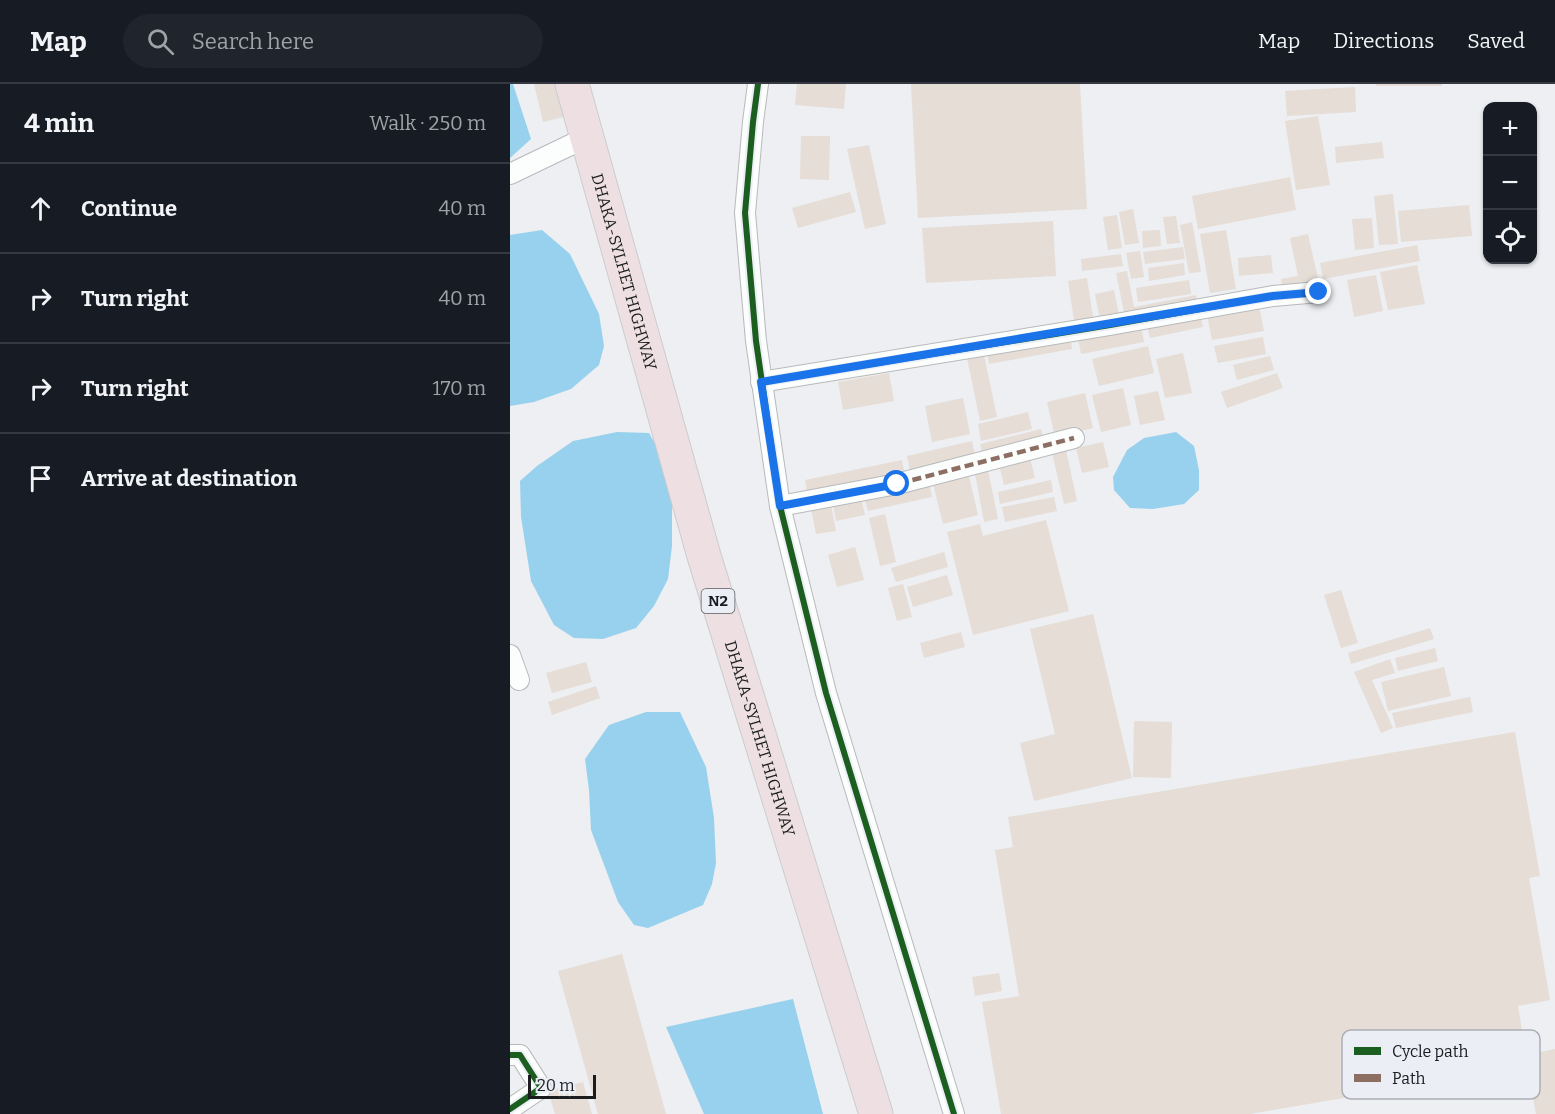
<!DOCTYPE html>
<meta charset="utf-8">
<style>
body{margin:0;font-family:Bitter,serif;background:#20242c;color:#f1f3f6}
.controls{position:absolute;right:18px;top:18px;display:grid;overflow:hidden;border-radius:12px;box-shadow:0 2px 4px #0004}
.controls button{width:54px;height:54px;display:grid;place-items:center;padding:0;border:0;border-bottom:2px solid #363941;background:#171b24;color:#f1f3f6;font:30px sans-serif}
.scale{position:absolute;left:18px;bottom:15px;width:68px;box-sizing:border-box;padding-left:6px;border:3px solid #1a1c1e;border-top:0;font-size:16px;line-height:21px;white-space:nowrap;color:#1a1c1e;-webkit-text-stroke:4px #ebeef4;paint-order:stroke}
.stop{position:absolute;width:18px;height:18px;margin:-14px;border:4px solid #1a73e8;border-radius:50%;background:#fff}
.stop.end{background:#1a73e8;border-color:#fff;box-shadow:0 2px 6px #0008}
.list{margin:0;padding:0;list-style:none}
h2{display:flex;justify-content:space-between;align-items:center;height:78px;margin:0;padding:0 24px;font-size:26px}
h2 small{font-size:20px;font-weight:400;color:#9ea1a6}
.list li{display:grid;grid-template-columns:39px 1fr auto;gap:18px;align-items:center;box-sizing:border-box;height:90px;padding:0 24px;border-top:2px solid #363941}
.list b{display:block;font-size:22px;white-space:nowrap}
.list em{font-size:20px;font-style:normal;color:#9ea1a6}
.icon{flex:none;width:33px;height:33px;fill:none;stroke:currentColor;stroke-width:2;stroke-linecap:round;stroke-linejoin:round}
.map{position:relative;flex:none;width:1045px;height:1030px;overflow:hidden}
header{display:flex;align-items:center;gap:36px;box-sizing:border-box;height:84px;padding:0 30px;background:#171b24;border-bottom:2px solid #363941}
header strong{font-size:28px}
nav{display:flex;gap:33px;margin-inline-start:auto;font-size:21px}
.search{width:420px;height:54px;background:#20242c;display:flex;align-items:center;gap:15px;box-sizing:border-box;padding:0 21px;border-radius:33px;color:#9ea1a6;font-size:22px}
main{display:flex}
aside{flex:1;background:#171b24}
.map>svg:first-child{display:block}
.water{fill:#98d1ed}
.building{fill:#e5ddd6}
.lines{fill:none;stroke-linecap:round;stroke-linejoin:round}
.minor-casing{stroke:#b8b9bb;stroke-width:22}
.trunk-casing{stroke:#cbcccd;stroke-width:35}
.minor{stroke:#fcfdfd;stroke-width:20}
.trunk{stroke:#eee0e2;stroke-width:33}
.quiet{stroke:#8d6e63;stroke-width:4.5;stroke-dasharray:9 4.5;stroke-linecap:butt}
.cycleway-casing{stroke:#ebeef4;stroke-width:10}
.cycleway{stroke:#1b5e20;stroke-width:6}
.route{stroke:#1a73e8;stroke-width:8}
.labels{text-anchor:middle;stroke-width:6;stroke-linejoin:round;paint-order:stroke}
.shield{fill:#ebeef4;stroke:#595b5e;stroke-width:1.5}
.shield-label{font-size:15px;font-weight:bold;fill:#1a1c1e}
.street-label{font-size:16px;fill:#1a1c1e;stroke:#ebeef4}
.key{fill:#ebeef4;stroke:#acafb4;stroke-width:1.5}
.key-label{font-size:16px;fill:#1a1c1e}
</style>
<header>
<strong>Map</strong>
<div class="search"><svg class="icon" aria-label="search" viewBox="0 0 24 24"><circle cx="10" cy="10" r="6"/><path d="M15 15l6 6"/></svg>Search here</div>
<nav><a>Map</a><a>Directions</a><a>Saved</a></nav>
</header>
<main>
<aside>
<h2>4 min<small>Walk · 250 m</small></h2>
<ul class="list">
<li><svg class="icon" aria-label="ahead" viewBox="0 0 24 24"><path d="M12 20V5M6 11l6-6 6 6"/></svg><div><b>Continue</b></div><em>40 m</em></li>
<li><svg class="icon" aria-label="right" viewBox="0 0 24 24"><path d="M7 20v-9h11M14 6l5 5-5 5"/></svg><div><b>Turn right</b></div><em>40 m</em></li>
<li><svg class="icon" aria-label="right" viewBox="0 0 24 24"><path d="M7 20v-9h11M14 6l5 5-5 5"/></svg><div><b>Turn right</b></div><em>170 m</em></li>
<li><svg class="icon" aria-label="arrive" viewBox="0 0 24 24"><path d="M6 21V4h12l-3 4 3 4H6"/></svg><div><b>Arrive at destination</b></div></li>
</ul>
</aside>
<div class="map">
<svg width="1045" height="1030" viewBox="0 0 1045 1030">
<rect width="100%" height="100%" fill="#edeff2"/>
<g class="water">
<path d="M0,0h3l18,55 -21,19z"/>
<path d="M32,146l28,24 29,60 5,32 -5,19 -28,24 -37,13 -24,4v-171z"/>
<path d="M107,348l32,1 15,26 8,46v41l-4,33 -14,27 -18,22 -33,11 -29,-1 -20,-13 -23,-44 -10,-64 -1,-36 17,-15 36,-25z"/>
<path d="M666,348l18,14 5,24v20l-15,14 -31,5 -23,-1 -16,-18 -1,-13 14,-27 17,-12z"/>
<path d="M136,628h34l26,55 8,51 2,45 -4,21 -9,21 -55,23 -14,-3 -16,-23 -27,-72 -2,-40 -4,-31 24,-34z"/>
<path d="M283,915l30,115h-119l-38,-87z"/>
</g>
<g class="building">
<path d="M24,0h31l7,31 -29,7z"/>
<path d="M287,0h49l-2,25 -49,-4z"/>
<path d="M401,0h169l7,125 -169,9z"/>
<rect x="866" y="0" width="66" height="2"/>
<path d="M845,3l1,25 -69,4 -2,-25z"/>
<path d="M808,32l12,69 -34,5 -11,-69z"/>
<path d="M291,52h29l-1,44 -29,-1z"/>
<path d="M872,58l2,16 -48,5 -1,-16z"/>
<path d="M359,61l17,79 -21,5 -18,-80z"/>
<path d="M780,93l6,33 -98,19 -6,-33z"/>
<path d="M340,108l6,20 -58,16 -6,-20z"/>
<path d="M883,110l5,50 -19,1 -5,-49z"/>
<path d="M959,121l3,31 -71,6 -3,-31z"/>
<path d="M623,125l6,34 -14,2 -6,-33z"/>
<path d="M607,131l5,33 -14,2 -5,-33z"/>
<path d="M666,132l4,27 -13,1 -4,-27z"/>
<path d="M862,134l2,30 -19,2 -3,-31z"/>
<path d="M543,137l3,55 -130,7 -4,-55z"/>
<path d="M682,138l9,50 -12,1 -9,-48z"/>
<path d="M650,146l1,16 -18,2 -1,-17z"/>
<path d="M716,146l10,59 -26,4 -10,-59z"/>
<path d="M798,150l11,49 -36,9 -2,-13 17,-3 -8,-38z"/>
<path d="M907,161l3,16 -97,18 -3,-16z"/>
<path d="M673,163l2,12 -40,5 -2,-12z"/>
<path d="M630,167l4,26 -13,2 -5,-26z"/>
<path d="M611,170l2,12 -41,5 -1,-12z"/>
<path d="M761,171l2,18 -34,3 -1,-18z"/>
<path d="M674,179l1,12 -36,6 -1,-13z"/>
<path d="M907,181l8,39 -37,6 -8,-38z"/>
<path d="M617,187l7,36 62,-12 2,11 -73,11 -9,-44z"/>
<path d="M866,191l7,36 -29,6 -7,-37z"/>
<path d="M577,194l7,46 -19,3 -7,-46z"/>
<path d="M679,196l2,14 -53,8 -2,-14z"/>
<path d="M604,206l6,31 -19,4 -6,-31z"/>
<path d="M749,222l5,25 -52,9 -5,-25z"/>
<path d="M690,230l3,13 -53,11 -3,-13z"/>
<path d="M631,242l3,16 -63,12 -3,-16z"/>
<path d="M560,253l2,12 -83,15 -2,-12z"/>
<path d="M753,253l3,17 -48,9 -4,-17z"/>
<path d="M638,262l6,27 -55,13 -7,-27z"/>
<path d="M473,266l14,67 -17,4 -14,-68z"/>
<path d="M673,269l9,40 -27,5 -9,-39z"/>
<path d="M760,272l4,14 -37,10 -4,-15z"/>
<path d="M379,289l5,28 -51,9 -5,-28z"/>
<path d="M767,289l6,15 -56,20 -6,-16z"/>
<path d="M613,304l8,37 -30,7 -9,-37z"/>
<path d="M648,307l7,29 -25,5 -6,-29z"/>
<path d="M575,309l8,35 -38,9 -8,-35z"/>
<path d="M453,314l7,36 -38,8 -7,-36z"/>
<path d="M518,328l4,17 -51,12 -3,-17z"/>
<path d="M531,345l4,14 -62,15 -3,-14z"/>
<path d="M462,357l4,20 -65,14 -4,-19z"/>
<path d="M593,358l6,25 -27,6 -6,-25z"/>
<path d="M556,366l11,51 -13,3 -12,-51z"/>
<path d="M519,369l6,25 -31,7 -6,-25z"/>
<path d="M392,376l3,16 -97,20 -3,-16z"/>
<path d="M477,381l11,54 -14,3 -10,-54z"/>
<path d="M459,392l9,39 -35,9 -10,-40z"/>
<path d="M541,396l2,12 -53,12 -2,-12z"/>
<path d="M419,398l3,15 -64,14 -4,-14z"/>
<path d="M544,413l3,14 -52,11 -3,-15z"/>
<path d="M351,414l4,17 -29,6 -3,-17z"/>
<path d="M321,421l5,26 -20,3 -5,-25z"/>
<path d="M375,430l11,48 -16,4 -11,-48z"/>
<path d="M536,436l23,91 -96,24 -26,-103 33,-8 3,12z"/>
<path d="M345,463l9,33 -27,7 -9,-32z"/>
<path d="M434,468l4,15 -52,15 -5,-14z"/>
<path d="M437,491l6,20 -40,12 -6,-20z"/>
<path d="M393,500l9,33 -15,4 -9,-33z"/>
<path d="M831,506l17,53 -17,5 -17,-53z"/>
<path d="M583,530l39,164 -98,23 -14,-58 35,-9 -25,-105z"/>
<path d="M920,544l4,11 -83,25 -3,-11z"/>
<path d="M451,548l4,15 -41,11 -4,-15z"/>
<path d="M925,564l3,13 -40,10 -3,-13z"/>
<path d="M880,575l5,14 -23,7 21,48 -12,5 -27,-61z"/>
<path d="M76,578l6,20 -40,11 -6,-20z"/>
<path d="M934,583l7,29 -63,15 -7,-29z"/>
<path d="M86,602l4,12 -48,17 -4,-13z"/>
<path d="M960,613l3,15 -77,16 -4,-15z"/>
<path d="M624,637l38,1 -1,56 -38,-1z"/>
<path d="M1005,648l25,144 -11,2 21,122 -32,6 8,49 29,-6v65h-19l-9,-47 -277,47h-249l-19,-112 37,-6 -24,-146 18,-3 -5,-30z"/>
<path d="M112,870l44,160h-68l-40,-143z"/>
<path d="M489,889l3,18 -27,5 -3,-19z"/>
<path d="M73,998l9,32h-37l-7,-23z"/>
</g>
<g class="lines">
<g class="minor-casing">
<g id="minor">
<path d="M248,0l-5,38 -8,91 11,128 24,165 46,187 128,421"/>
<path d="M0,90l77,-37"/>
<path d="M251,298l349,-57 163,-29 46,-4"/>
<path d="M270,422l117,-22 177,-46"/>
<path d="M0,571l9,25"/>
<path d="M0,971h10l21,33 -31,21"/>
</g>
</g>
<g class="trunk-casing">
<g id="trunk">
<path id="s1" d="M62,0l132,472 172,558"/>
</g>
</g>
<use href="#minor" class="minor"/>
<use href="#trunk" class="trunk"/>
<path class="quiet" d="M270,422l117,-22 177,-46"/>
<g class="cycleway-casing">
<g id="cycleway">
<path d="M248,0l-5,38 -8,91 11,128 24,165 46,187 128,421"/>
<path d="M251,298l349,-57 163,-29 46,-4"/>
<path d="M0,971h10l21,33 -31,21"/>
</g>
</g>
<use href="#cycleway" class="cycleway"/>
</g>
<g class="lines">
<path class="route" d="M387,400l-117,22 -19,-124 512,-86 46,-4"/>
</g>
<g class="labels">
<rect class="shield" x="191.5" y="505" width="33" height="24" rx="4.5"/>
<g class="shield-label">
<text x="208" y="522">N2</text>
</g>
<g class="street-label">
<text dy="6" stroke="none"><textPath href="#s1" startOffset="195">DHAKA-SYLHET HIGHWAY</textPath></text>
<text dy="6" stroke="none"><textPath href="#s1" startOffset="681">DHAKA-SYLHET HIGHWAY</textPath></text>
</g>
</g>
<rect x="832" y="946" width="198" height="69" rx="9" class="key"/>
<rect x="844" y="963" width="27" height="8" fill="#1b5e20"/>
<rect x="844" y="990" width="27" height="8" fill="#8d6e63"/>
<g class="key-label">
<text x="882" y="973">Cycle path</text>
<text x="882" y="1000">Path</text>
</g>
</svg>
<div class="controls">
<button>+</button>
<button>−</button>
<button><svg class="icon" aria-label="locate" viewBox="0 0 24 24"><circle cx="12" cy="12" r="6"/><path d="M12 2v4M12 18v4M2 12h4M18 12h4"/></svg></button>
</div>
<div class="scale">20 m</div>
<div class="stop" style="left:387px;top:400px"></div>
<div class="stop end" style="left:809px;top:208px"></div>
</div>
</main>
